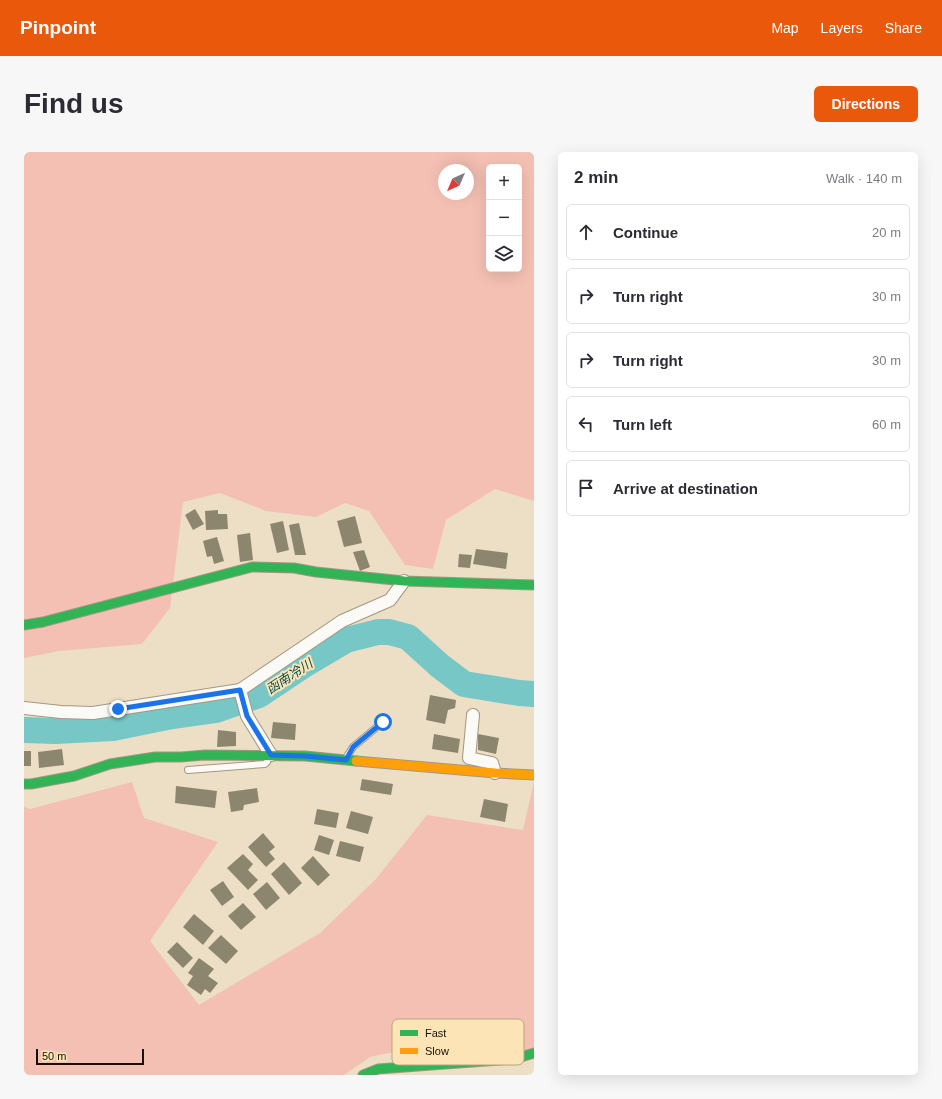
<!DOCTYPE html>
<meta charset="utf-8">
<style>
body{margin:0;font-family:Helvetica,"Noto Sans JP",sans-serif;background:#f7f7f7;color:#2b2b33}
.controls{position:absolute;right:12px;top:12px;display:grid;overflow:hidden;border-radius:6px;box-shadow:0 4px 16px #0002}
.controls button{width:36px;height:36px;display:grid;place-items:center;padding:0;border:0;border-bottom:1px solid #e1e1e2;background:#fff;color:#2b2b33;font:20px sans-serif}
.compass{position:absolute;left:414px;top:12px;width:36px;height:36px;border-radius:50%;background:#fff;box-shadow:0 4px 16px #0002;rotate:224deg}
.scale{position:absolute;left:12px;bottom:10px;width:108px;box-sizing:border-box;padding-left:4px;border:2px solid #190f00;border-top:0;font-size:11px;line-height:14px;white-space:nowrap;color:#190f00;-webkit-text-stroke:3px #fce4b6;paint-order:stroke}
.stop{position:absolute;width:12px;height:12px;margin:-9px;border:3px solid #1a73e8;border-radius:50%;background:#fff}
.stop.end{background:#1a73e8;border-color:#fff;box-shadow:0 1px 4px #0008}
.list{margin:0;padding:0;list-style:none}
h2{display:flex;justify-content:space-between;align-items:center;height:52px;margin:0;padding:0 16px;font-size:17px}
h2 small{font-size:13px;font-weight:400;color:#7c7c81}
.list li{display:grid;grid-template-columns:26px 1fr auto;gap:12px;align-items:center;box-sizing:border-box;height:56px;margin:0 8px 8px;padding:0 8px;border:1px solid #e1e1e2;border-radius:6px}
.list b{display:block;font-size:15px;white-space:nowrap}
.list em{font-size:13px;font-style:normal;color:#7c7c81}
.icon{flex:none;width:22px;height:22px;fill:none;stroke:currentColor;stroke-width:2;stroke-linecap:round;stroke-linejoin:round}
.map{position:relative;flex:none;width:510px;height:923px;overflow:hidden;border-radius:6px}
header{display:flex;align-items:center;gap:24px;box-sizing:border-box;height:56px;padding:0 20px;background:#ea580c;color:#fff}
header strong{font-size:19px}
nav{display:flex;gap:22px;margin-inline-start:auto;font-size:14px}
.intro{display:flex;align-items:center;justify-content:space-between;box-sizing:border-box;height:96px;padding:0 24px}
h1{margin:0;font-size:28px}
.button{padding:10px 18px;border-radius:6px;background:#ea580c;color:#fff;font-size:14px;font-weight:700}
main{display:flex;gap:24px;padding:0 24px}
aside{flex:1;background:#fff;border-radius:6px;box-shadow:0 4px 16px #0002}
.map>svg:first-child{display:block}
.green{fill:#f4c0b3;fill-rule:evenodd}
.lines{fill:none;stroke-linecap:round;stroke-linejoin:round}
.river{stroke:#76c7c6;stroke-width:26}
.building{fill:#8d866f}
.lane-casing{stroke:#a39882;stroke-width:8}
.street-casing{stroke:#a39882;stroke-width:14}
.fast-casing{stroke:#a39882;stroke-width:11}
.slow-casing{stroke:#a39882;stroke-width:11}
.lane{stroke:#fcfaf6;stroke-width:6}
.street{stroke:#fcfaf6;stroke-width:12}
.fast{stroke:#30b455;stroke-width:9}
.slow{stroke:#ff9f0a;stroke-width:9}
.route{stroke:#1a73e8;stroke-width:5}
.labels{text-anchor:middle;stroke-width:4;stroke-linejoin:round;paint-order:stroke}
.water-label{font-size:13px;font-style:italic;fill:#004a50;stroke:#fce4b6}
.key{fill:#fce4b6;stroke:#b8a47f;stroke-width:1}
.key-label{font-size:11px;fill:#190f00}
</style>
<header>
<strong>Pinpoint</strong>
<nav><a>Map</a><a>Layers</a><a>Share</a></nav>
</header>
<div class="intro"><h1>Find us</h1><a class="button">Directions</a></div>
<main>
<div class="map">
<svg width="510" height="923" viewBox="0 0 510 923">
<rect width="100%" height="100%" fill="#ecdfc6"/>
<g class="green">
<path d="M0,0h510v349l-39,-12 -49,31 -13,49 -28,-4 -36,-54 -24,-8 -29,14 -50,-6 -46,-18 -37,9 -13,106 -28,36 -83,7 -35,7zM465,15h30v102h-30zM420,18h24v24h-24z"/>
<path d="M510,629v271l-117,3 -29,-2 -18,4 -26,18h-320v-268l6,2 102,-27 12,36 74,24 -68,99 49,64 121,-72 55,-53 52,-65 96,15z"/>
</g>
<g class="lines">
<path class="river" d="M0,578l31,1 58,-3 54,-11 49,-7 43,-15 48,-32 39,-23 32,-8h11l19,5 32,29 24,18 55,9 15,1"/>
</g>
<g class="building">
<path d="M171,357l9,15 -11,6 -8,-15z"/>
<path d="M194,358v4h9l1,15 -22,1 -1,-19z"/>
<path d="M331,364l7,27 -18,4 -7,-26z"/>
<path d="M259,369l6,29 -12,3 -7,-29z"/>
<path d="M275,371l7,32h-11l-6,-30z"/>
<path d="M226,381l3,27 -13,2 -3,-27z"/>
<path d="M193,385l7,24 -10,3 -2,-8 -5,1 -4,-16z"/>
<path d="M452,397l32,4 -2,16 -33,-5z"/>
<path d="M340,398l6,17 -10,4 -7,-19z"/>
<path d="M435,402l13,1 -2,13 -12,-1z"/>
<path d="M406,543l26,5 -1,8 -7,2 -3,14 -19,-4z"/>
<path d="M249,570l23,2 -1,16 -24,-2z"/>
<path d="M194,578l18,2v14l-19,1z"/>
<path d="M410,582l26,5 -2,14 -26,-4z"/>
<path d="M454,582l21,4 -3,16 -18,-4z"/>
<path d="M38,597l2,16 -25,3 -1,-16z"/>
<rect x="0" y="599" width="7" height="15"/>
<path d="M338,627l31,5 -2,11 -31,-5z"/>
<path d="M152,634l41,5 -2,17 -40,-5z"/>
<path d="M233,636l2,14 -15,3 -1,5 -12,2 -3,-20z"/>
<path d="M460,647l24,5 -3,18 -25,-5z"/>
<path d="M293,657l22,4 -3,15 -22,-4z"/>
<path d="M327,659l22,6 -5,17 -22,-6z"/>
<path d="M239,681l12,14 -6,5 6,7 -9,8 -18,-20z"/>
<path d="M295,683l15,5 -5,15 -15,-5z"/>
<path d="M316,689l24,6 -4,15 -24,-6z"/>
<path d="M219,702l10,10 -5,6 10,10 -10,10 -21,-22z"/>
<path d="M289,704l17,19 -12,11 -17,-18z"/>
<path d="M260,710l18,21 -13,12 -18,-21z"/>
<path d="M199,729l11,16 -12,9 -12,-16z"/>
<path d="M243,730l13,16 -14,12 -13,-16z"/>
<path d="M219,751l13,14 -15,13 -13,-14z"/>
<path d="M170,762l20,17 -11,14 -20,-18z"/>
<path d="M197,783l17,16 -12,13 -18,-16z"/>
<path d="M153,790l16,16 -10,10 -16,-16z"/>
<path d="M175,806l15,11 -6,7 10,7 -8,10 -5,-4 -4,6 -14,-10 6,-9 -5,-3z"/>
</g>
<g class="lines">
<g class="lane-casing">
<g id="lane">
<path d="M322,606l7,-11 30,-25"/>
<path d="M164,618l77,-6 2,-2"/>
</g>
</g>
<g class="street-casing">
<g id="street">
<path d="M216,538l7,26 24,39"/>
<path d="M0,556l37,4 32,1 147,-23 102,-69 48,-21 14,-19"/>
<path d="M449,563l-4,43 23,5 3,10"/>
</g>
</g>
<g class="fast-casing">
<g id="fast">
<path d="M0,473l19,-3 209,-55 42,1 22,4 88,9 130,4"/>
<path d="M0,632h7l43,-8 36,-12 45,-7h26l24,-2 100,1 51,5"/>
<path d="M339,923l15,-6 136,-10 20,-6"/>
</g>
</g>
<g class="slow-casing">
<path id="slow" d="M332,609l139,12 39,2"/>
</g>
<use href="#lane" class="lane"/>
<use href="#street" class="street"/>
<use href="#fast" class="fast"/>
<use href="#slow" class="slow"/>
</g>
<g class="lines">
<path class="route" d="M94,557l122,-19 7,26 24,39 34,1 41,4 7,-13 30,-25"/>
</g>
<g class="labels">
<g class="water-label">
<text transform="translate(265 524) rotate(-33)" y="5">函南冷川</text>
</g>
</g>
<rect x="368" y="867" width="132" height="46" rx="6" class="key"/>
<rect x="376" y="878" width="18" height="6" fill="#30b455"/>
<rect x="376" y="896" width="18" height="6" fill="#ff9f0a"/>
<g class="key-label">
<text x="401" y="885">Fast</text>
<text x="401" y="903">Slow</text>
</g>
</svg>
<div class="controls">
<button>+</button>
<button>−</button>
<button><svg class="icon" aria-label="layers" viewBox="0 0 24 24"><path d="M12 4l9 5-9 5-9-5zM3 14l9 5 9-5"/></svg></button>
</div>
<svg class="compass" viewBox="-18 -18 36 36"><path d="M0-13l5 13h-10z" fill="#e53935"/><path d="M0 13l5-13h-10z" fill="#7c7c81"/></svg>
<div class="scale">50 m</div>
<div class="stop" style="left:359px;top:570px"></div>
<div class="stop end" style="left:94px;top:557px"></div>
</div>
<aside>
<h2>2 min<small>Walk · 140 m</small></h2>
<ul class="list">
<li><svg class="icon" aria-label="ahead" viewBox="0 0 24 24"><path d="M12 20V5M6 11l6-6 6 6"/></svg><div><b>Continue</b></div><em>20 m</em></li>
<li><svg class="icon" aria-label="right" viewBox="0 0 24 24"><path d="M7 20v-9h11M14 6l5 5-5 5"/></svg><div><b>Turn right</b></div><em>30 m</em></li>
<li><svg class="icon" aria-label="right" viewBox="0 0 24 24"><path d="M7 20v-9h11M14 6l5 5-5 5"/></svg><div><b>Turn right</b></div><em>30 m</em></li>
<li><svg class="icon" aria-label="left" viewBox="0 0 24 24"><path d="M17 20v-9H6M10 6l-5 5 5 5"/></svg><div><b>Turn left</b></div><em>60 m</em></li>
<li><svg class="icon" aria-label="arrive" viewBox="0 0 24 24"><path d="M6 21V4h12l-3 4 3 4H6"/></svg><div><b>Arrive at destination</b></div></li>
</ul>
</aside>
</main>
